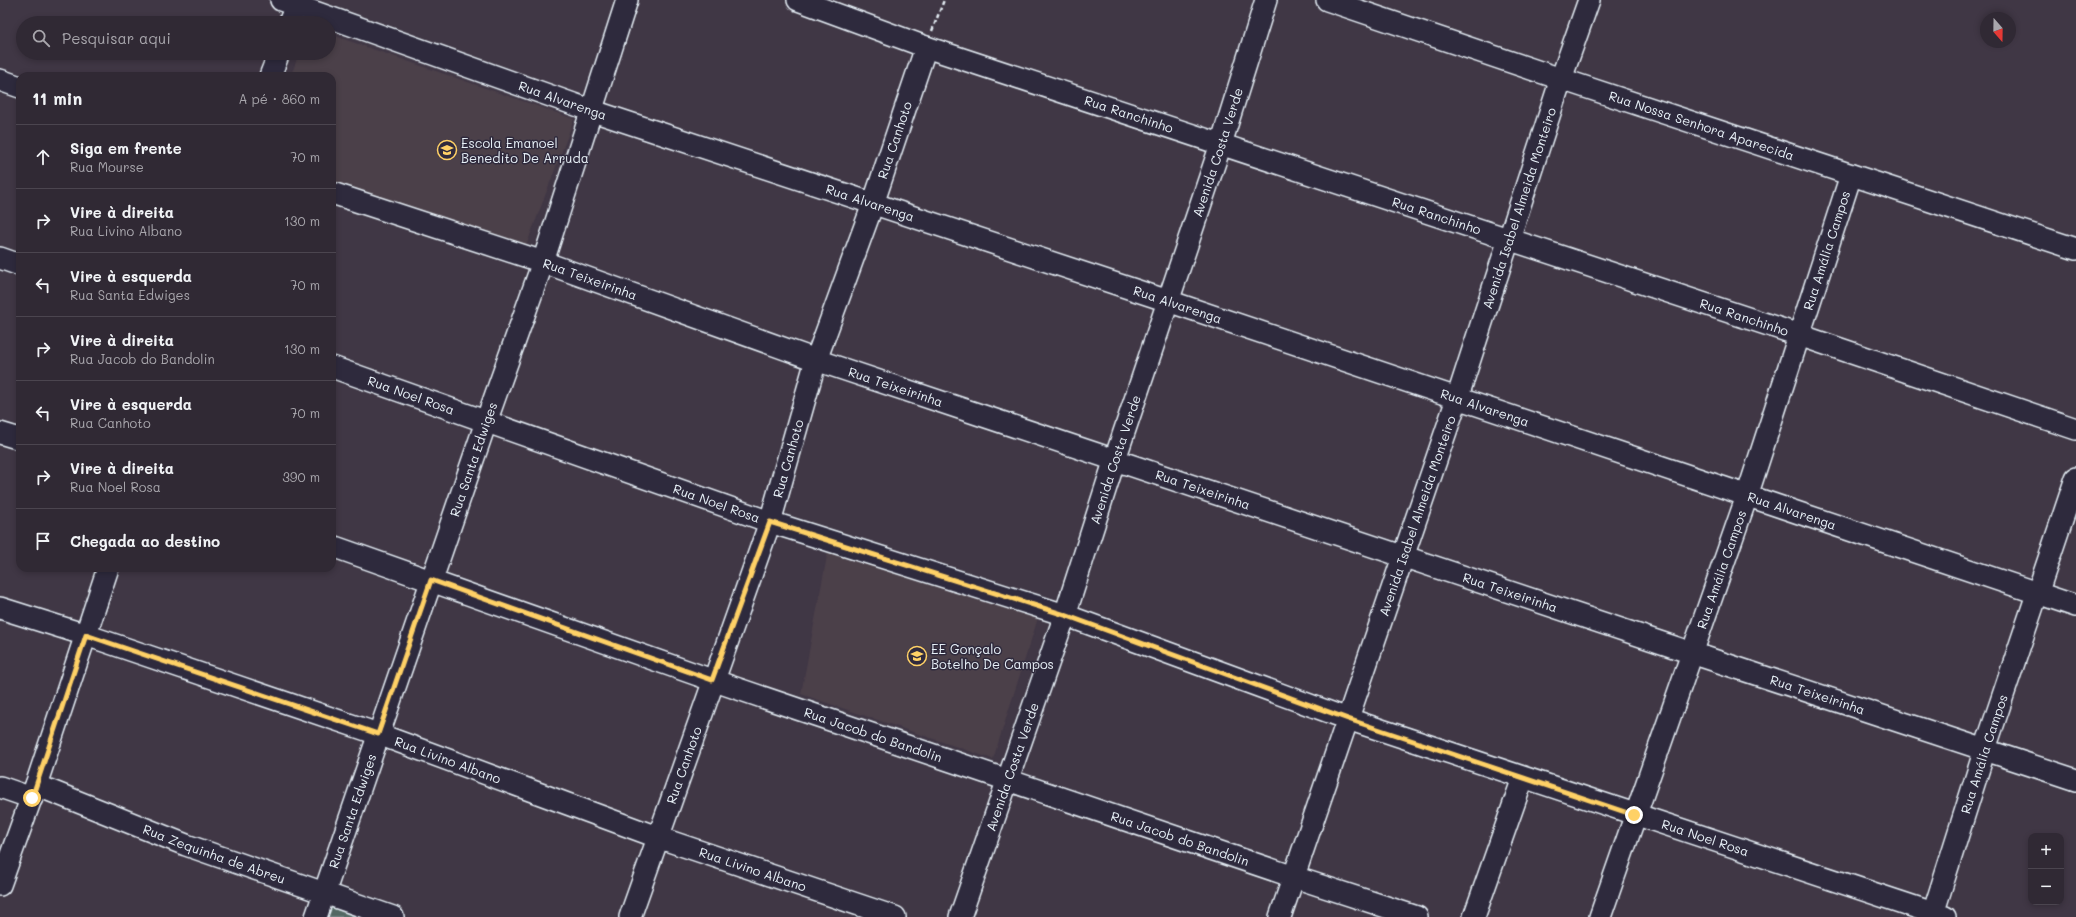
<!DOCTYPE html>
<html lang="pt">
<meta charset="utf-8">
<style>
body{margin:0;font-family:Mali,sans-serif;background:#38313c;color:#f1f3f6}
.controls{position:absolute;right:12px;bottom:12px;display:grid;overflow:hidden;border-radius:8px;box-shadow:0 2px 6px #0003}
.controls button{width:36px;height:36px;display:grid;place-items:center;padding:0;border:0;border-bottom:1px solid #4b454f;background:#302934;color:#f1f3f6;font:20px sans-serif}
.compass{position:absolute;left:1980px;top:12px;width:36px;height:36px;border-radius:50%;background:#302934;box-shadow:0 2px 6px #0003;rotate:160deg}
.stop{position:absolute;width:12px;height:12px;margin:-9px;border:3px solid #ffd166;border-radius:50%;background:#fff}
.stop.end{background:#ffd166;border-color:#fff;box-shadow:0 1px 4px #0008}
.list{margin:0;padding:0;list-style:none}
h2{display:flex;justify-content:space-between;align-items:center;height:52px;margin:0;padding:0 16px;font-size:17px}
h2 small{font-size:13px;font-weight:400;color:#a8a6ac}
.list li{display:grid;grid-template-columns:26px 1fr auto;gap:12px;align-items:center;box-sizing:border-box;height:64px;padding:0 16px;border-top:1px solid #4b454f}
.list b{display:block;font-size:15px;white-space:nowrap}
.list p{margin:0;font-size:13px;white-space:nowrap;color:#a8a6ac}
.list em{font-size:13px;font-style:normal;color:#a8a6ac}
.icon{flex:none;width:22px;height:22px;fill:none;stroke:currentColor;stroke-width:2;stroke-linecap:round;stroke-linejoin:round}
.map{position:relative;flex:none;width:2076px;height:917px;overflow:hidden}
.search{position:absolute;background:#302934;box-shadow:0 2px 6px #0003;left:16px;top:16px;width:320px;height:44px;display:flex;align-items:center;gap:10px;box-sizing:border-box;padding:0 14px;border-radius:22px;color:#a8a6ac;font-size:15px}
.panel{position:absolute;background:#302934;box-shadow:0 2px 6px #0003;left:16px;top:72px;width:320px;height:500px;border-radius:12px}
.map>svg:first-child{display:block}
.built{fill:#4c404a}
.green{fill:#526863;stroke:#9dacae}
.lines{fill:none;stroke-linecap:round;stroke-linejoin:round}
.minor-casing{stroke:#e8f1f8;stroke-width:24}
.path{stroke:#e8f1f8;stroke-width:2.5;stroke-dasharray:4 3;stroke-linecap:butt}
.minor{stroke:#2f2a3d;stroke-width:21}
.route{stroke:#ffd166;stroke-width:5}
.labels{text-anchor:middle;stroke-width:3;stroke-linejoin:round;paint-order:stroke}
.street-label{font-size:13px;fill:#e8f1f8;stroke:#2f2a3d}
.poi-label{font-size:13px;fill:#e8f1f8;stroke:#2f2a3d;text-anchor:start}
</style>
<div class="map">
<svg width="2076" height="917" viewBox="0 0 2076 917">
<rect width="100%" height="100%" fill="#403745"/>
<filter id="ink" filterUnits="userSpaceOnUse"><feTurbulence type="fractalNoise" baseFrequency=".025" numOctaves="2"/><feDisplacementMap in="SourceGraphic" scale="8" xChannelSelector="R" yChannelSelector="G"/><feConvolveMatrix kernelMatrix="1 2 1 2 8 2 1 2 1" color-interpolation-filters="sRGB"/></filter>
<g filter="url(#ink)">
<g class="built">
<path d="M329,34l245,85 -48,127 -194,-65v-105h-41l8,-23h30z"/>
<path d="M828,551l210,67 -45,141 -192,-65z"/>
</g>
<path class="green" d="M330,907l26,10h-29z"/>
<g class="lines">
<g class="minor-casing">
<g id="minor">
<path id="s1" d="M281,0l312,111 575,190 908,305"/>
<path id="s2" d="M798,0l128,47 873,288 277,94"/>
<path id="s3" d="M1327,0l234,79 515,170"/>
<path d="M289,23l9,-23"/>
<path d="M270,76l9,-23"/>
<path d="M0,80l20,7"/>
<path id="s4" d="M332,193l211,69 273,98 876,293 384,127"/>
<path d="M0,258l20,7"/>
<path id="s5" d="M332,367l438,155 295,93 283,104 597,198"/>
<path d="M0,433l20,6"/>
<path id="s6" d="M332,546l380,134 582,197 123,40"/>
<path id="s7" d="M0,608l86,27 292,99 279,103 238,80"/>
<path id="s8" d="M36,785l150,60 207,72"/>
<path d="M0,787l32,11"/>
<path d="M0,885l36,-100 72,-217"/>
<path id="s9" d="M316,917l170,-495 57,-160 84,-262"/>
<path id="s10" d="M630,917l140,-395 46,-162 57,-156 53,-157"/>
<path id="s11" d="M960,917l105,-302 50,-156 106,-315 45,-144"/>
<path id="s12" d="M1280,917l177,-518 104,-320 28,-79"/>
<path d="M1474,917l49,-139"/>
<path id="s13" d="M1600,917l147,-421 104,-321"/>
<path id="s14" d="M1932,917l53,-168 91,-271"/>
</g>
</g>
<path class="path" d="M932,31l12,-31"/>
<use href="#minor" class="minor"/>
</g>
</g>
<g class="lines" filter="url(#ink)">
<path class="route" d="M32,798l54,-163 292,99 53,-154 281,100 58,-158 295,93 283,104 286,96"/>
</g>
<defs>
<g id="school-ring" transform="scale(1)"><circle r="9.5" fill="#2f2a3d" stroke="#ffd166" stroke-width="1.5"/><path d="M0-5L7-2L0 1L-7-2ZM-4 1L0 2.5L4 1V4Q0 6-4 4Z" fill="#ffd166"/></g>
</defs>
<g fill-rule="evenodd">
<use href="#school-ring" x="447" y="150"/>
<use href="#school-ring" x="917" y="656"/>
</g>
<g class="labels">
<g class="street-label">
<text dy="5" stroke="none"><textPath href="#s1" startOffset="299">Rua Alvarenga</textPath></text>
<text dy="5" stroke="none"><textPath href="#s2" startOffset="350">Rua Ranchinho</textPath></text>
<text dy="5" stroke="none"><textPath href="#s3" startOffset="395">Rua Nossa Senhora Aparecida</textPath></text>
<text dy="5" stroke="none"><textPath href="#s10" startOffset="821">Rua Canhoto</textPath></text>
<text dy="5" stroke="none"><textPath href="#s11" startOffset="807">Avenida Costa Verde</textPath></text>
<text dy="5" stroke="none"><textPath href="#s1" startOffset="623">Rua Alvarenga</textPath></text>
<text dy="5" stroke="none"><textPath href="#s12" startOffset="748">Avenida Isabel Almeida Monteiro</textPath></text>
<text dy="5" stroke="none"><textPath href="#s2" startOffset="674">Rua Ranchinho</textPath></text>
<text dy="5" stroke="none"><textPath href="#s13" startOffset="704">Rua Amália Campos</textPath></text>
<text dy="5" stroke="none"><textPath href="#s4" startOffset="272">Rua Teixeirinha</textPath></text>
<text dy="5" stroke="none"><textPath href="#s1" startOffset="947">Rua Alvarenga</textPath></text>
<text dy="5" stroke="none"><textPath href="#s2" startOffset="998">Rua Ranchinho</textPath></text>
<text dy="5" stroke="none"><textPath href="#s4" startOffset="596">Rua Teixeirinha</textPath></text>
<text dy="5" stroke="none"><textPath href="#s5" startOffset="84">Rua Noel Rosa</textPath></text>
<text dy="5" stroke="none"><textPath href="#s1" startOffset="1271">Rua Alvarenga</textPath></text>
<text dy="5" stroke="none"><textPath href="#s9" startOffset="484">Rua Santa Edwiges</textPath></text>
<text dy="5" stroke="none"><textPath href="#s10" startOffset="485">Rua Canhoto</textPath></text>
<text dy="5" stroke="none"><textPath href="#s11" startOffset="483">Avenida Costa Verde</textPath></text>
<text dy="5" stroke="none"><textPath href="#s4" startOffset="920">Rua Teixeirinha</textPath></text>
<text dy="5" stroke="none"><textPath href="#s5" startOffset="408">Rua Noel Rosa</textPath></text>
<text dy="5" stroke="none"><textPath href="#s1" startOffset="1595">Rua Alvarenga</textPath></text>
<text dy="5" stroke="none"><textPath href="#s12" startOffset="424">Avenida Isabel Almeida Monteiro</textPath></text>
<text dy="5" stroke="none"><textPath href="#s13" startOffset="368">Rua Amália Campos</textPath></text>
<text dy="5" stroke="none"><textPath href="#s4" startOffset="1244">Rua Teixeirinha</textPath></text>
<text dy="5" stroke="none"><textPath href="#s4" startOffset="1568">Rua Teixeirinha</textPath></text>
<text dy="5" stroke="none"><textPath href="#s6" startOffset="573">Rua Jacob do Bandolin</textPath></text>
<text dy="5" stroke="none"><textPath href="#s14" startOffset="171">Rua Amália Campos</textPath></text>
<text dy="5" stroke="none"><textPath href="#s7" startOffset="473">Rua Livino Albano</textPath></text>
<text dy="5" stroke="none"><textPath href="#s10" startOffset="161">Rua Canhoto</textPath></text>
<text dy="5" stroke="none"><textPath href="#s11" startOffset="159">Avenida Costa Verde</textPath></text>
<text dy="5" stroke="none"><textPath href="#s9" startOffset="112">Rua Santa Edwiges</textPath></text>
<text dy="5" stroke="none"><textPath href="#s5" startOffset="1452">Rua Noel Rosa</textPath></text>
<text dy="5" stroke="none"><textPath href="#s6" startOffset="897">Rua Jacob do Bandolin</textPath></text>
<text dy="5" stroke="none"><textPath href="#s8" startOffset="191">Rua Zequinha de Abreu</textPath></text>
<text dy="5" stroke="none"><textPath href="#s7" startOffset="797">Rua Livino Albano</textPath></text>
</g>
<g class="poi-label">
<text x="461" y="148">Escola Emanoel<tspan x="461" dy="15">Benedito De Arruda</tspan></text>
<text x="931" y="654">EE Gonçalo<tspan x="931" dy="15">Botelho De Campos</tspan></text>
</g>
</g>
</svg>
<div class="controls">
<button>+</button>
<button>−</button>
</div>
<svg class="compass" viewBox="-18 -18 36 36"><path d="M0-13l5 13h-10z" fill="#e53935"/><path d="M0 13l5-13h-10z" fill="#a8a6ac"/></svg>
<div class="stop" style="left:32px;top:798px"></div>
<div class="stop end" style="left:1634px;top:815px"></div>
<div class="search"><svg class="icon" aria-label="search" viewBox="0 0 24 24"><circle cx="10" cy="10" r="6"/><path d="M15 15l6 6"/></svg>Pesquisar aqui</div>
<section class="panel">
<h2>11 min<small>A pé · 860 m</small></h2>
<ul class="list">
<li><svg class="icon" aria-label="ahead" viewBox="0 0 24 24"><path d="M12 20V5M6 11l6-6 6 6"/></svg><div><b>Siga em frente</b><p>Rua Mourse</p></div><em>70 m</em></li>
<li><svg class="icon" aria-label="right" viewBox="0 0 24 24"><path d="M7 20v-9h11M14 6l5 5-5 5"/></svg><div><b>Vire à direita</b><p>Rua Livino Albano</p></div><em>130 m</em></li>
<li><svg class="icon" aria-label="left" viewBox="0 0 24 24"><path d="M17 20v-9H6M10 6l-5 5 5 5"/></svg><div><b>Vire à esquerda</b><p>Rua Santa Edwiges</p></div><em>70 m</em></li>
<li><svg class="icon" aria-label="right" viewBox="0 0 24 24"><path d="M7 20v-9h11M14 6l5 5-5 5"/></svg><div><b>Vire à direita</b><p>Rua Jacob do Bandolin</p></div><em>130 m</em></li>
<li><svg class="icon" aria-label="left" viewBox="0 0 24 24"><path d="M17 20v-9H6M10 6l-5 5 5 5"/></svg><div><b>Vire à esquerda</b><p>Rua Canhoto</p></div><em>70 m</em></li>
<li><svg class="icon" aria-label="right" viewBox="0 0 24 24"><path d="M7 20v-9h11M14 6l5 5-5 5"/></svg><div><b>Vire à direita</b><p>Rua Noel Rosa</p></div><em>390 m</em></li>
<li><svg class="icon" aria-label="arrive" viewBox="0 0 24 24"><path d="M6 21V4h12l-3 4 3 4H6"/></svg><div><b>Chegada ao destino</b></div></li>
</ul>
</section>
</div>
